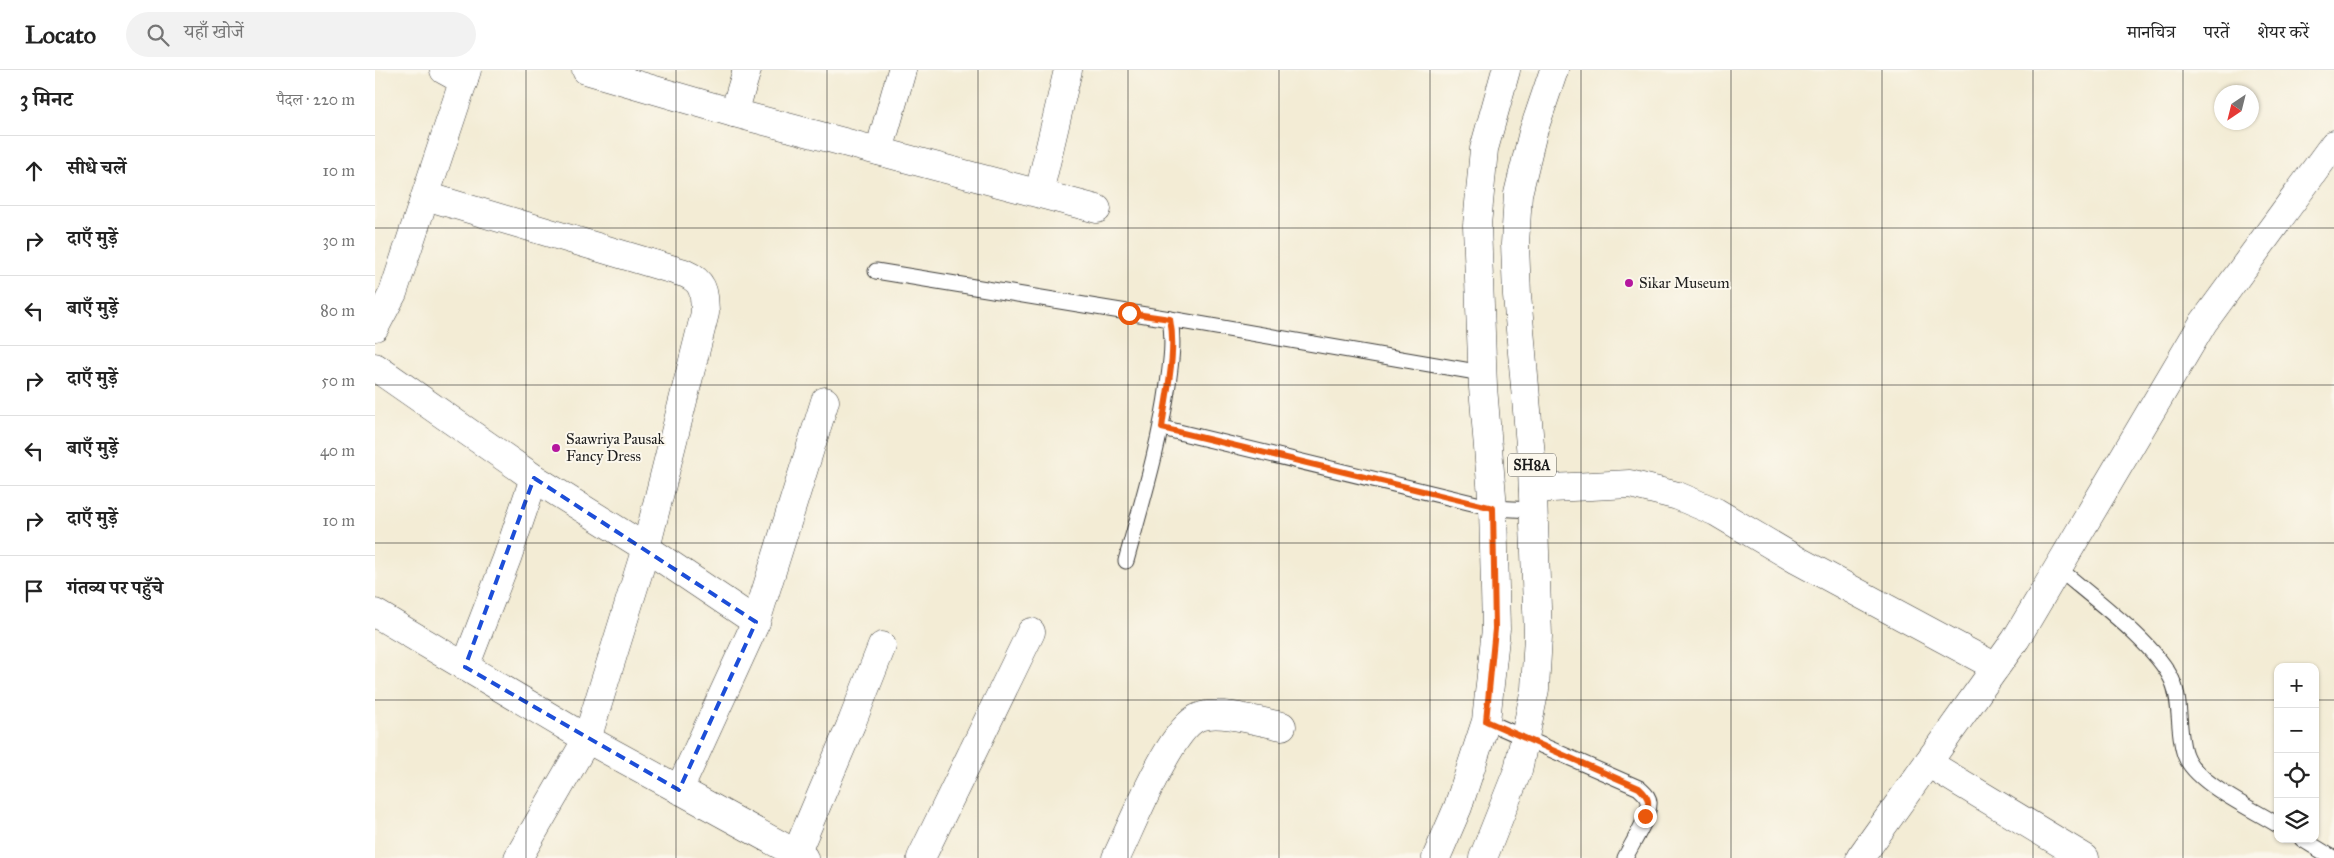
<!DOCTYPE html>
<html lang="hi">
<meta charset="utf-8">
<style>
body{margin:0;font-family:"IM FELL Great Primer","Noto Serif Devanagari",serif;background:#f2f2f2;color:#222}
.controls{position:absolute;right:15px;bottom:15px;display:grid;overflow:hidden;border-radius:10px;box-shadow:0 1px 4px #0004}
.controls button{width:45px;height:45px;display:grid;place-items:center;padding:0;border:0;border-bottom:1px solid #e0e0e0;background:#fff;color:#222;font:25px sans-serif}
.compass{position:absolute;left:1839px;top:15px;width:45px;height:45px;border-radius:50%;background:#fff;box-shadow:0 1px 4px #0004;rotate:215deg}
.stop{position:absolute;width:15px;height:15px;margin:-11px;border:4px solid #ea580c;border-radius:50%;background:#fff}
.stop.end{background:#ea580c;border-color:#fff;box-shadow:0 1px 5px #0008}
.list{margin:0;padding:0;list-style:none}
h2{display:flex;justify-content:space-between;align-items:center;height:65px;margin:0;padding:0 20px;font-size:21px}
h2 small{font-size:16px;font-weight:400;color:#767676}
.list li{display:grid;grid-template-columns:32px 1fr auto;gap:15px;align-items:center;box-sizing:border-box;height:70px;padding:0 20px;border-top:1px solid #e0e0e0}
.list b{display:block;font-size:19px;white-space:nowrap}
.list em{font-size:16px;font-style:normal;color:#767676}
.icon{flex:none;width:28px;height:28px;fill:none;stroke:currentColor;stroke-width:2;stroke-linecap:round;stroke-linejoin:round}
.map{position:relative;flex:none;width:1959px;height:788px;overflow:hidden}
header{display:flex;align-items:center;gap:30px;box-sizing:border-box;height:70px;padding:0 25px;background:#fff;border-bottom:1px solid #e0e0e0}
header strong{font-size:24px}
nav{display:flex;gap:28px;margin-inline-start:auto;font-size:18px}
.search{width:350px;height:45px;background:#f2f2f2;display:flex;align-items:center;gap:12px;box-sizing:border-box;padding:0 18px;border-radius:28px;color:#767676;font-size:19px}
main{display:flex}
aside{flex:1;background:#fff}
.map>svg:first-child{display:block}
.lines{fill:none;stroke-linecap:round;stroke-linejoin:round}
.service-casing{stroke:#3c3b38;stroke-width:17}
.minor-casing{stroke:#3c3b38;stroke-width:29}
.primary-casing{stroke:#3c3b38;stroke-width:29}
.service{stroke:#fff;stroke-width:15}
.minor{stroke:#fff;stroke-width:28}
.primary{stroke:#fff;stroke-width:28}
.route{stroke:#ea580c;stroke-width:6}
.marked{fill:none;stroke:#1d4ed8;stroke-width:4;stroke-dasharray:10 6;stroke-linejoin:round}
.grid{fill:none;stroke:#1c1c1c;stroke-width:1;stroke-opacity:0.55}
.poi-dot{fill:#b5179e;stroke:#fbf7ec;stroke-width:2}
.labels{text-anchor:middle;stroke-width:4;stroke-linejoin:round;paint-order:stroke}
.shield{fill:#fbf7ec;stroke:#5f5e5a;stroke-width:1}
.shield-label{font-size:14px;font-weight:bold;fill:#1c1c1c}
.poi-label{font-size:15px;fill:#1c1c1c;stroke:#fbf7ec;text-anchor:start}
</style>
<header>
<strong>Locato</strong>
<div class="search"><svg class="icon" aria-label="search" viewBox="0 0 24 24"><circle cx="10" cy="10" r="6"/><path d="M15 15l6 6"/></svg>यहाँ खोजें</div>
<nav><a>मानचित्र</a><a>परतें</a><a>शेयर करें</a></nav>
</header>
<main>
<aside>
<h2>3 मिनट<small>पैदल · 220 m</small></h2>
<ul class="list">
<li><svg class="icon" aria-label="ahead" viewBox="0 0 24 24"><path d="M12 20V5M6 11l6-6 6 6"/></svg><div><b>सीधे चलें</b></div><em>10 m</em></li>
<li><svg class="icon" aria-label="right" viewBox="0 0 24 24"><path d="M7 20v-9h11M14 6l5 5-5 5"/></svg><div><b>दाएँ मुड़ें</b></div><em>30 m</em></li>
<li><svg class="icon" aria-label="left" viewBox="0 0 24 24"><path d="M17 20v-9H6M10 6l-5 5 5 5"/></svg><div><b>बाएँ मुड़ें</b></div><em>80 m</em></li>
<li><svg class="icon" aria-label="right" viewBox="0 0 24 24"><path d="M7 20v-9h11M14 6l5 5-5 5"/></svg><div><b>दाएँ मुड़ें</b></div><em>50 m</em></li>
<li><svg class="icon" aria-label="left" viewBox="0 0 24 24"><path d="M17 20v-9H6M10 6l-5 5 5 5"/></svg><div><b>बाएँ मुड़ें</b></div><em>40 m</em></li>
<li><svg class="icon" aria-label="right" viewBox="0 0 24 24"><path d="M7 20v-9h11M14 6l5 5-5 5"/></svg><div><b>दाएँ मुड़ें</b></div><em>10 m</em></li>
<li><svg class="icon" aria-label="arrive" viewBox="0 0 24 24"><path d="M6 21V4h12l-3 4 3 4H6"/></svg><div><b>गंतव्य पर पहुँचे</b></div></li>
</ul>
</aside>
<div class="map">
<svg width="1959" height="788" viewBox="0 0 1959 788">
<rect width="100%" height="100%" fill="#fbf7ec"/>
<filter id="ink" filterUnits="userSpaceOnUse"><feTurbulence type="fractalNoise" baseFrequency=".02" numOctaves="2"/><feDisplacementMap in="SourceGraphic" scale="10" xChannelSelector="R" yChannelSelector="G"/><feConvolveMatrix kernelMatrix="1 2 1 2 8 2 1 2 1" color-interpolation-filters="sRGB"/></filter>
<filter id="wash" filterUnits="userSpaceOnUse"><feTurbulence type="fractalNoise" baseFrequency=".0096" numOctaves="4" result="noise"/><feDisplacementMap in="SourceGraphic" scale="20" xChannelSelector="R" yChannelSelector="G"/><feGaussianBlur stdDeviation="1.12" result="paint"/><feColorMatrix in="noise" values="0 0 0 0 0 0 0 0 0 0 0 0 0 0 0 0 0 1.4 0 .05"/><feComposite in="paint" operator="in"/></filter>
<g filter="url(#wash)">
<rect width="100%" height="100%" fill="#f3ecd5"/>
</g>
<g filter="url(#ink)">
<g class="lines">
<g class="service-casing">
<g id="service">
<path d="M501,201l294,48c4,23 1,43 -2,65 -8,60 -26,118 -42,177"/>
<path d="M795,249l312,54"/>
<path d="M787,358l331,80 41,2"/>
<path d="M1683,498c31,27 98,76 114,112 10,21 5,54 13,75 10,28 68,54 93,70"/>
<path d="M1111,651l153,67c5,5 11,9 10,16 0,14 -18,41 -24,54"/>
<path d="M1927,769l31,19"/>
</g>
</g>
<g class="minor-casing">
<g id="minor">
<path d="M69,0l20,11"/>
<path d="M211,0l148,43 363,96"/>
<path d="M359,43l13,-43"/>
<path d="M504,81l23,-81"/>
<path d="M664,123l29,-123"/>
<path d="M51,126l258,77c21,9 20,19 21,40l-59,235 -59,191 -69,119"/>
<path d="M0,257l18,-34 74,-223"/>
<path d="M0,297l159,111 -27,80 -42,109"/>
<path d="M159,408l112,70 110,74"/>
<path d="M1158,419l97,-5 48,12 38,16 81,48 199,107"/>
<path d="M0,543l212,126 217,119"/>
<path d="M1553,693l157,95"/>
<path d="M304,720l77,-168 69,-221"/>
<path d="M421,784l56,-132 30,-76"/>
<path d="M546,788l110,-226"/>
<path d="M741,788c15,-30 54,-130 83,-141 20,-8 62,5 83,9"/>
<path d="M1485,788l156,-219 187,-316 131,-179"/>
</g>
</g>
<g class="primary-casing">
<g id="primary">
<path d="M1061,788l22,-51 28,-86 10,-92 -3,-121 -10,-121 -6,-162 7,-76 22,-79"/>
<path d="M1108,788l35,-88 17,-81 3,-53 -6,-168 -15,-173 -2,-51 3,-50 15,-62 21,-62"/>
</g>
</g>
<use href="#service" class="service"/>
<use href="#minor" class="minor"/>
<use href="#primary" class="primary"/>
</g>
</g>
<g class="lines" filter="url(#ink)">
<path class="route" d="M754,243l41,6c7,35 -4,74 -8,109l331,80 2,121 -9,92 153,67c11,10 11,15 6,28"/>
</g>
<path class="marked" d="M159,408l222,144 -77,168 -214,-123z"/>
<path class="grid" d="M151,0v788M301,0v788M452,0v788M603,0v788M753,0v788M904,0v788M1055,0v788M1206,0v788M1356,0v788M1507,0v788M1658,0v788M1808,0v788M0,158h1959M0,315h1959M0,473h1959M0,630h1903M1940,630h19"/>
<g class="poi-dot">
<circle cx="1254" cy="213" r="5"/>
<circle cx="181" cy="378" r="5"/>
</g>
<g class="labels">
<rect class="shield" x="1133" y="383.5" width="48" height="23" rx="4"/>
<g class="shield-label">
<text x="1157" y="400">SH8A</text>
</g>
<g class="poi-label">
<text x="1264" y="218">Sikar Museum</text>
<text x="191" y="374">Saawriya Pausak<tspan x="191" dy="17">Fancy Dress</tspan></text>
</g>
</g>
</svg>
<div class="controls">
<button>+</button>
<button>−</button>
<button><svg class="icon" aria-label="locate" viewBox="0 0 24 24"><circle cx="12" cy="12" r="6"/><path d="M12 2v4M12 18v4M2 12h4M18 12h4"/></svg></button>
<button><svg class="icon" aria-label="layers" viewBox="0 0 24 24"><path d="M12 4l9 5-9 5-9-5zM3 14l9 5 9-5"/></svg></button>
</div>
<svg class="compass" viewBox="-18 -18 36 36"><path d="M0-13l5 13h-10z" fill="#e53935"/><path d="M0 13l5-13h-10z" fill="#767676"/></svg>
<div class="stop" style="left:754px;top:243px"></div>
<div class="stop end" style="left:1270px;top:746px"></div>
</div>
</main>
